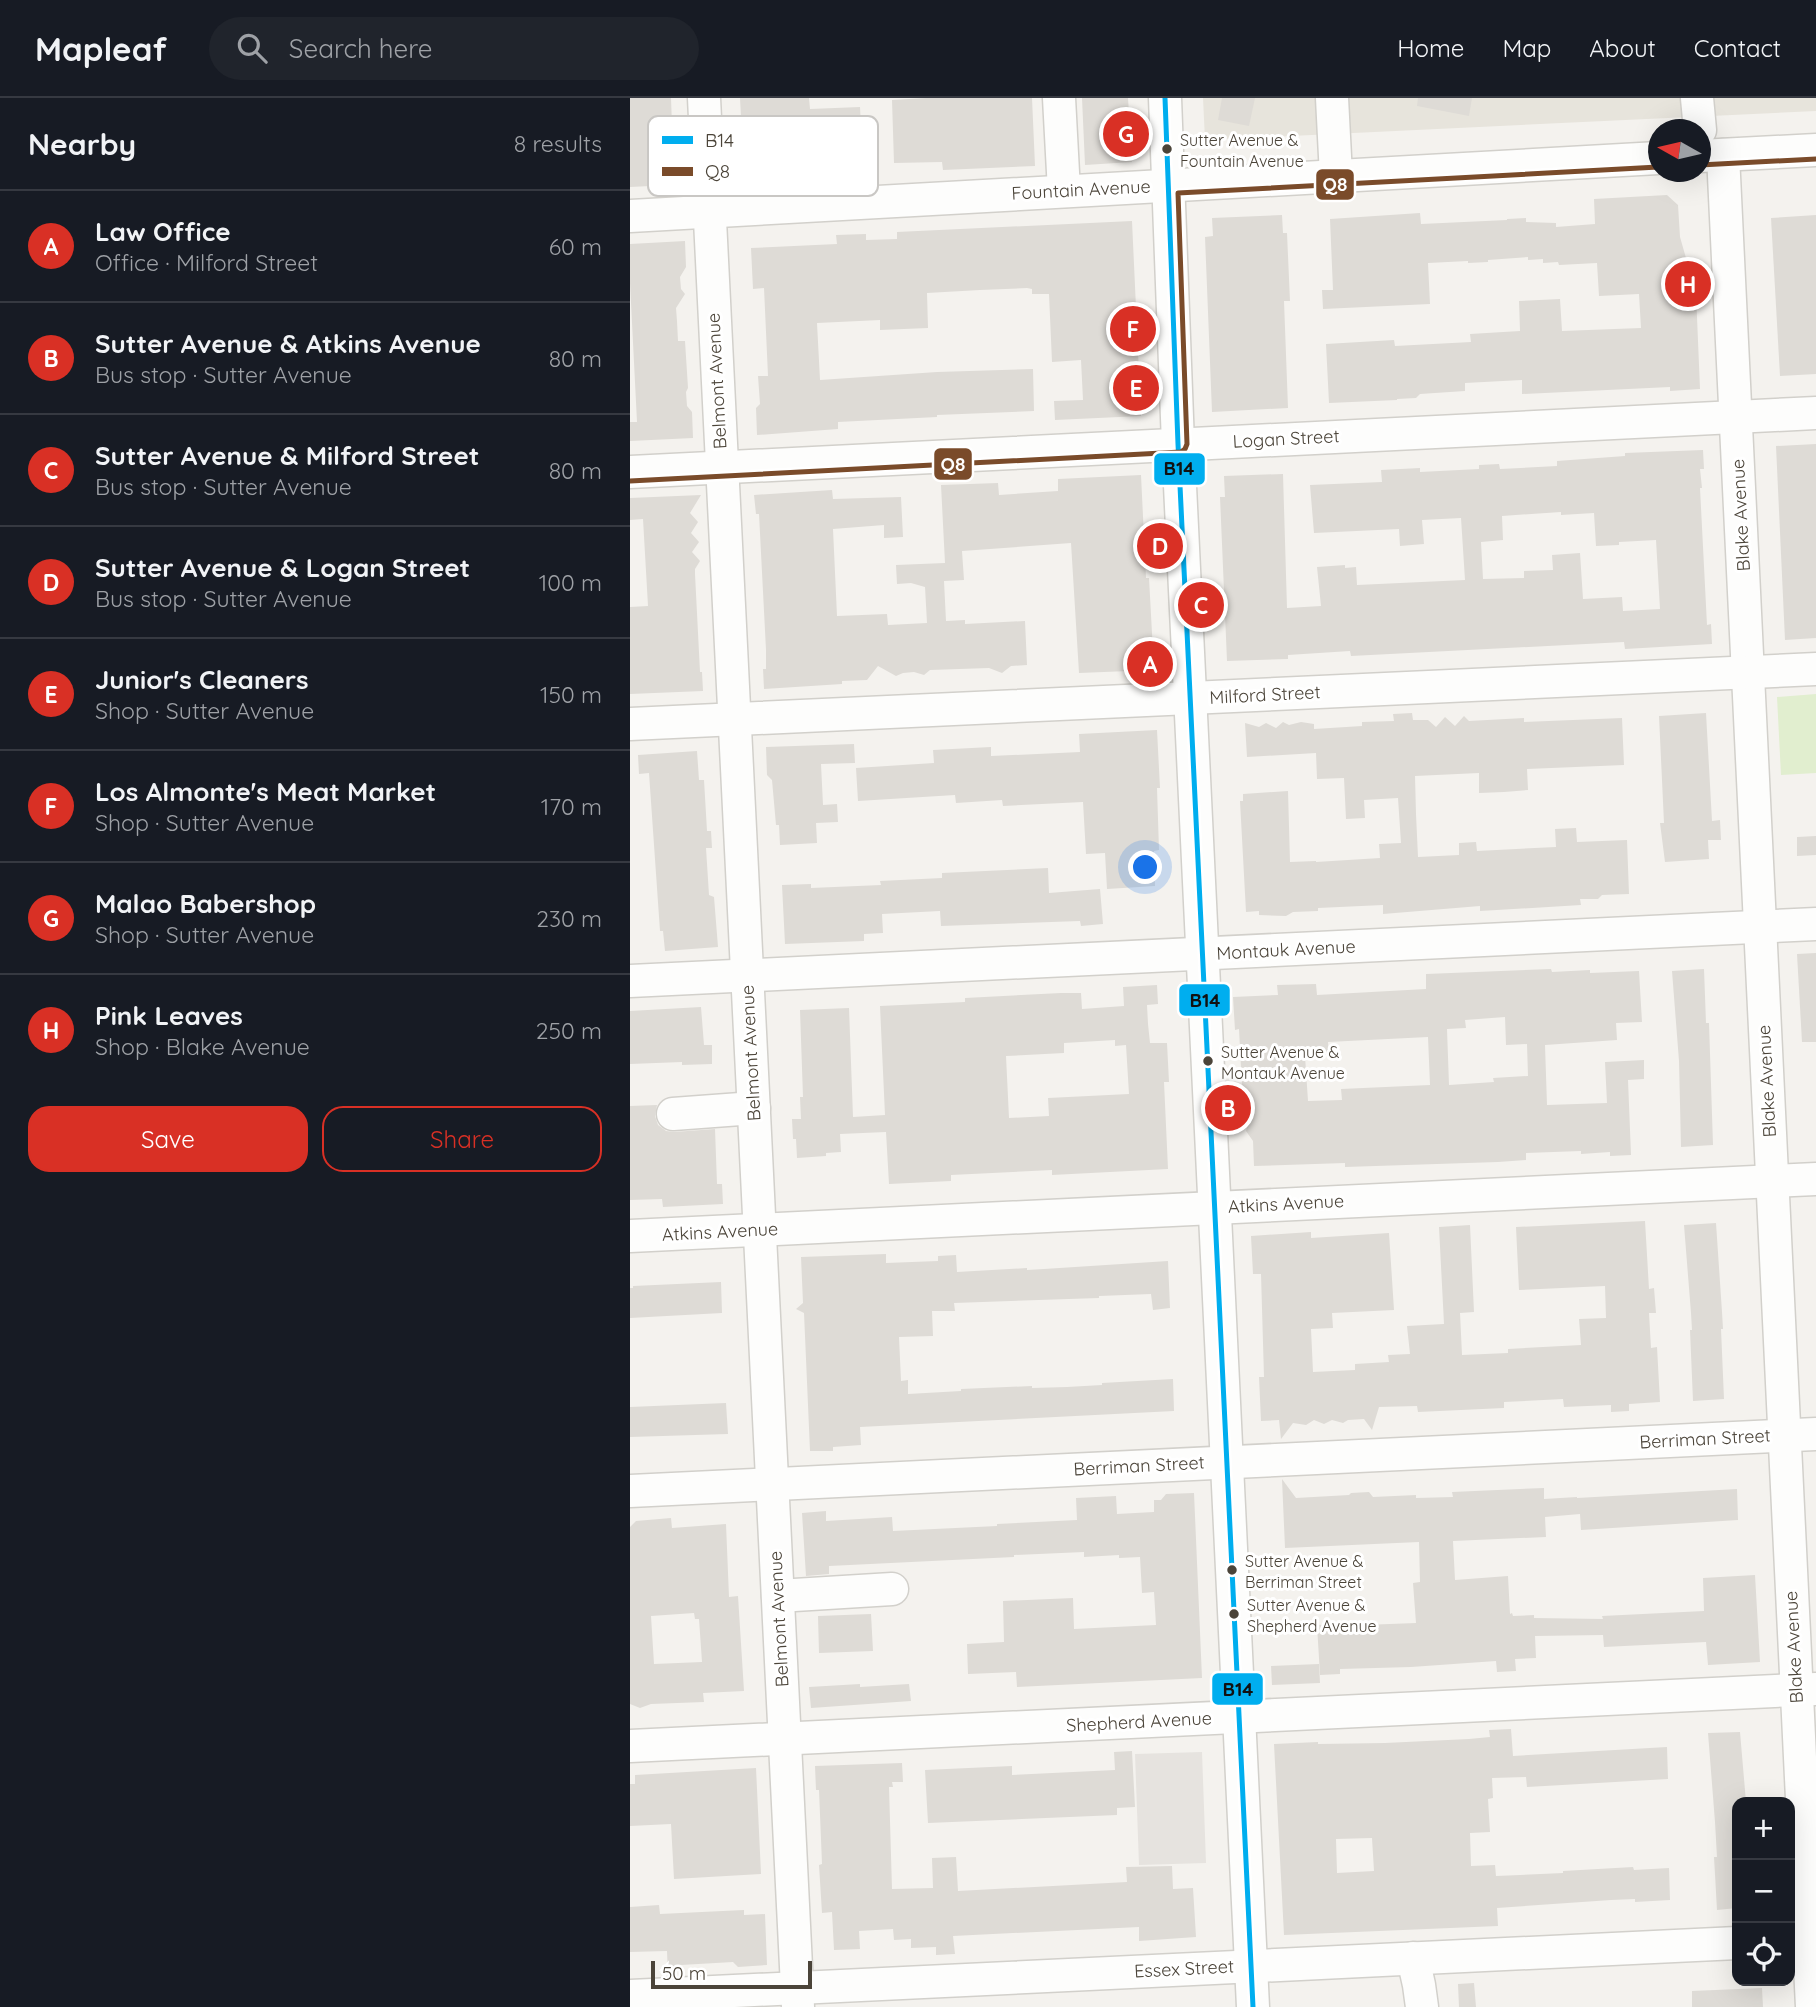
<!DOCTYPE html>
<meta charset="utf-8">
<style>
body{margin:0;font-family:Quicksand,sans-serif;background:#20242c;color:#f1f3f6}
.controls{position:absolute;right:21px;bottom:21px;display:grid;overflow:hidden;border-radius:14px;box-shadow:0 7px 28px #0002}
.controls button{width:63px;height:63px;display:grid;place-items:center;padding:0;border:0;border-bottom:2px solid #363941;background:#171b24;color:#f1f3f6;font:35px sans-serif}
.compass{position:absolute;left:1018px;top:21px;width:63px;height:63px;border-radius:50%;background:#171b24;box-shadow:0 7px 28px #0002;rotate:278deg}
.scale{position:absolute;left:21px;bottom:18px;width:161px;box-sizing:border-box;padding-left:7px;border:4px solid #4b4439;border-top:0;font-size:19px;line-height:24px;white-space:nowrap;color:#4b4439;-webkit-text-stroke:5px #fff;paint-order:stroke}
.you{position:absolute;left:516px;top:770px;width:24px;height:24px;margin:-18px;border:5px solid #fff;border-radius:50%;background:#1a73e8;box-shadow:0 0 0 10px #1a73e833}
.badge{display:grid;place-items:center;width:46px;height:46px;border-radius:50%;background:#d93025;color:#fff;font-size:23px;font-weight:700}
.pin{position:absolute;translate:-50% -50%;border:4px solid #fff;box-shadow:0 2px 7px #0006}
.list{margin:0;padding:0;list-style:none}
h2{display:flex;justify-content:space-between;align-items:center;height:91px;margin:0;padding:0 28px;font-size:30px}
h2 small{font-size:23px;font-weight:400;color:#9ea1a6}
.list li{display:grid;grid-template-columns:46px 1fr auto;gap:21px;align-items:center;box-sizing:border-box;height:112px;padding:0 28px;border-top:2px solid #363941}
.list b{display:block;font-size:26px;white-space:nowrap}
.list p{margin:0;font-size:23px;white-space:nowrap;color:#9ea1a6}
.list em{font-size:23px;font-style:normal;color:#9ea1a6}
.actions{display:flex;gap:14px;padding:21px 28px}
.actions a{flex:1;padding:16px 0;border:2px solid #d93025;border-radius:21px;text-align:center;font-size:24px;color:#d93025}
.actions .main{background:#d93025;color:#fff}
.icon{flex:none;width:38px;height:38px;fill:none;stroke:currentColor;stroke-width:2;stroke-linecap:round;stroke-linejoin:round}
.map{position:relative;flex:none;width:1186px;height:1909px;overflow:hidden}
header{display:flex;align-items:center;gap:42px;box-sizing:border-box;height:98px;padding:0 35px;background:#171b24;border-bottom:2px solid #363941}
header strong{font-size:33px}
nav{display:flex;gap:38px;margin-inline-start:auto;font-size:24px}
.search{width:490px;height:63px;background:#20242c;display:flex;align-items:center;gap:18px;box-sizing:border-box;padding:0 24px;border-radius:38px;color:#9ea1a6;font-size:26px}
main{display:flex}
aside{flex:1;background:#171b24}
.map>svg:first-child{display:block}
.residential{fill:#e7e4dc}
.green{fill:#e1eecf}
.parking{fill:#e6e3df}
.building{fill:#dedbd6;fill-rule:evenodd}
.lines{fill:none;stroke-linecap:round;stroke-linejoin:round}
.minor-casing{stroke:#d2d0cb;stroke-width:35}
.minor{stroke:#fdfdfc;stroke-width:32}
.bus-1-casing{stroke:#fff;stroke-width:10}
.bus-2-casing{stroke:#fff;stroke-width:10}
.bus-1{stroke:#00aeef;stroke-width:5}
.bus-2{stroke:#7a4b2a;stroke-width:5}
.bus-dot{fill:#4b4439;stroke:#fff;stroke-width:2.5}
.labels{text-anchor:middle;stroke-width:6;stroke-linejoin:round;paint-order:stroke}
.bus-label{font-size:16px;fill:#4b4439;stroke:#fff;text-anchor:start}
.street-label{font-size:18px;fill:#4b4439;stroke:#fff}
.key{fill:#fff;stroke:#c9c7c4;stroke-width:2}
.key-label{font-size:19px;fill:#4b4439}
.line-badge{stroke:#fff;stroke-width:2.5}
.badge-label{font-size:19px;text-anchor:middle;font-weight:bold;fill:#fff}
.pale-badge-label{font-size:19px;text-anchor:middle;font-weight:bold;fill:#111}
</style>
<header>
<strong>Mapleaf</strong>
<div class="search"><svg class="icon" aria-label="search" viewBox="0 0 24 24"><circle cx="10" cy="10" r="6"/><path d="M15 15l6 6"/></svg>Search here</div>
<nav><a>Home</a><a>Map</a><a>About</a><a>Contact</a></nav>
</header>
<main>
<aside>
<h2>Nearby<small>8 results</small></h2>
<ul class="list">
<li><span class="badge">A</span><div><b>Law Office</b><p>Office · Milford Street</p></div><em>60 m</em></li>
<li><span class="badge">B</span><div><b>Sutter Avenue &amp; Atkins Avenue</b><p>Bus stop · Sutter Avenue</p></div><em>80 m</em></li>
<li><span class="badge">C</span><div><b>Sutter Avenue &amp; Milford Street</b><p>Bus stop · Sutter Avenue</p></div><em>80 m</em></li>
<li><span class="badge">D</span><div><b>Sutter Avenue &amp; Logan Street</b><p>Bus stop · Sutter Avenue</p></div><em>100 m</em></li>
<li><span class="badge">E</span><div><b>Junior's Cleaners</b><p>Shop · Sutter Avenue</p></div><em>150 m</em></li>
<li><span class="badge">F</span><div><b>Los Almonte's Meat Market</b><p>Shop · Sutter Avenue</p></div><em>170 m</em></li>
<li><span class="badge">G</span><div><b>Malao Babershop</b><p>Shop · Sutter Avenue</p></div><em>230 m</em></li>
<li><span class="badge">H</span><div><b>Pink Leaves</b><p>Shop · Blake Avenue</p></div><em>250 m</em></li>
</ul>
<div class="actions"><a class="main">Save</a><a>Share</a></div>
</aside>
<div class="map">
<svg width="1186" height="1909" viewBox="0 0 1186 1909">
<rect width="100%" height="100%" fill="#f4f2ee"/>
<path class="residential" d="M573,0h613v13l-611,29z"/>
<path class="green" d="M1186,596v79l-35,2 -4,-78z"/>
<path class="parking" d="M572,1654l4,111 -67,2 -4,-111z"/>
<g class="building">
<path d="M0,0h41l3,83 -3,1v3l-41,2z"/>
<path d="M110,0h69l1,11 50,-2 3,63 -20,1 -1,-20 -99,4z"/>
<path d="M296,0h106l3,68 -92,4 -1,-8 -48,1 -2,-63z"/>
<path d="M452,0h46l4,64 -47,3z"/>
<path d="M592,0h33l-6,28 -31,-6z"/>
<path d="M788,0h54l-3,18 -52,-10z"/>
<path d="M1037,97l11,10 2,32 16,56 4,96 -30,2v-4l-148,7v-14l-57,3v8l-45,3 -4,4 -19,1v1l-68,3 -3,-59 68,-4 1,6 76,-4 -1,-8 50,-3 -1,-30 41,-2 2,32 79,-3 -2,-34 -40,2 -2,-33 -38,2 -1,-3 -15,1v-4l-15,1v-3l-40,3v2l-20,1v-2l-40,2 2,41 -107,5 -1,-19h11l-3,-71 90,-6 1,11 86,-4v-1l19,-1v4l30,1v4l39,-3 -1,-25z"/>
<path d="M652,117l1,18h4l3,68h-6l4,107 -76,4 -7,-175 8,-1 -1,-18z"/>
<path d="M1186,117v159l-36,2 -9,-158z"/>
<path d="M502,123l9,195 -86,4 -1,-19 29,-1 -2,-40 -29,2 -3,-68h-17v-5l-5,-1 -47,2 -53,3 1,35 -48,2v-10l-63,3 3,57 117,-8 96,-3 1,42 -97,4v2l-99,5v7l-81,6 -1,-27 4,-4 -2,-28h10l-4,-88 -11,1 -2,-41 86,-4 -1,-9 30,-1v6l31,-1v-7z"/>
<path d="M55,143l1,26 -6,10 1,12 4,5 -9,14 1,13 1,20h7l3,47 -2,4 1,14 5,6 1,26 -63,3v-19h7l-7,-139v-39z"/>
<path d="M1186,346v194l-31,2 -9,-194z"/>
<path d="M1073,352l1,19h-4l2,19h-2l7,137 4,-1 1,20 -87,5 -1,-7 -273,14 -1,-5 -62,4v4l-61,2 -7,-164h5l-1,-21 59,-2 4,134 34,-2 -4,-39 28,-2v3l11,-1 1,18 108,-5 -4,-62 -39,2 2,24 -24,2 -1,-17 -85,4 -4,-48 72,-3 -1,-12 39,-2v4l59,-3v-4l20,-1 1,5 57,-3v-5l68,-5v-3zM931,414v3l33,-2 2,33 23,-1v-3l37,-2 4,69 -37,2 -1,-14 -39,2 -3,-46 -28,2 1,15 -29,1v7l-41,1 -2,-37 22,-2 -1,-24z"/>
<path d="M511,377l5,103h3l5,92 -75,3 -8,-130 -109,8 2,29 -20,1 2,40 19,-1v4l60,-3 2,44 -16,1 -9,7 -13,-5 -59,2 -6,5 -10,-3 -11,1 -7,3 -18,-10 -11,14 -25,1v3l-78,5 -1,-20h3v-19l-7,-136h-3l-2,-19 78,-5 1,9 68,-2 2,40 -19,1v-13l-51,4 4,87 50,-2 1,11 39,-2 -2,-36 -14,-4 -14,1 -1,-19 49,-2 -4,-78 57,-2 1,12 59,-4v-12z"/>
<path d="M71,397l-11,18 8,9 -7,11 8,9 -7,10 8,9 -5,8v5l5,98h2l1,19 -73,3v-87l18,-1 -5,-87 -13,1v-22z"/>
<path d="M782,615l1,7h15l8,7 9,-10 10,9 9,-10 5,5 55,-3v4l98,-4 2,47 -97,4 1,21 -24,2 -25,1v-20l-64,3 1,38 2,43 41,-2v-12l17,-1 1,9 79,-4 -1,-18 21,-1 1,14 50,-2 2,54 -27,1 -4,4h-18l1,6 -101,6v-5l-97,8v-9l-65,3v3l-25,1 -7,4 -27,-1v-4l-13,1 -6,-111h3v-7l45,-3 2,71 26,-1v1l64,-4 -1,-14 22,-1 -3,-45 -34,2 1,18 -19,1 -2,-41 -27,1 -1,-26 -69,4 -2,-34 14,4 7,-4 10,5 7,-6 6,3 12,-3 13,2v5l48,-3v-4l32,-1 -1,-7z"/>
<path d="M1076,615l6,108 8,-1 1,20h-13l1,19 -44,3 -5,-39h4l-5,-107z"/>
<path d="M527,632l3,58h-3l2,62 -5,1 1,35 -48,3 -2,-36 -19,1 -3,-52 -80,4 -1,-6 -46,3 -1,-8 -97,6 -2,-33 78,-5 -1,-13 58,-3v9l89,-4 -1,-18z"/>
<path d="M224,646l1,19 -34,1 2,41 14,-1 1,18 -22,1 1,20 -37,2 -1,-20h-3l-4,-45 -5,-5 -1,-28z"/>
<path d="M67,653l2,29h5l3,51h4l1,17h-6l3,47 5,2 4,50 -53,4 -2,-20h-3l-11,-158 -10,1 -1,-19z"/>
<path d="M1186,738v19l-19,1v-19z"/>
<path d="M418,770l1,25 51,-4 3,35 -22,2 -1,-5 -139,5 -1,-15 -58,3 1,19 -19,1v7l-79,3 -3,-59 29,-1v4l70,-3 -1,-4 62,-3v-5z"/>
<path d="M1186,855v89h-14l-5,-88z"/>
<path d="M921,871l1,3 38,-2v3l49,-2 3,51 -26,1 1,17 -72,5 2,60 60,-2 -2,-41 39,-2v19l-16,1 3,75 -21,1v-4l-29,2v-3l-55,2v7l-28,2 -153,5v-4l-91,3 -1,-25 -7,-10 2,-8v-12l-3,-7 2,-13 -5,-4 -3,-58 -4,1 -2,-33 45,-2 -1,-10 39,-1 1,11 109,-6v-15zM875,919l1,28 21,-1 1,32 -35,2 1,4 -45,3 -2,-56 19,-1 -1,-8zM798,939l2,48 -89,4 1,11 -34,1 -3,-45 24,-1 -1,-13z"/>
<path d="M1074,871l2,54h3l4,122 -32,2 -2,-86 -7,-90z"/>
<path d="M527,887l1,19 -11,1 1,19 2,19h17l2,39h-5l4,87 -116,6v-5l-101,5v6l-62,3 -3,-52 -46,2 1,18 -15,1v3l-29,2 -1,-19h-3l-1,-20h9l-1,-22h3l-3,-87 49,-2 4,109 32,-2 -5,-109 85,-4v-4l96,-5h20l1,16 42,-3 -1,-19zM485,942v6l11,-1 3,49 -81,4 1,18 -40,2 -3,-62 58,-3v-10z"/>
<path d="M71,909l3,38h8v19l-30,1v-3l-52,2v-53z"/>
<path d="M27,1007l-2,11 3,9 8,6 8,1 41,-3 2,55h5l1,20 -60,3 -1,-8 -32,1v-94z"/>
<path d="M1015,1123l4,68 5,-1 2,25h-7l2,35 6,-1 3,55 -31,2v7l-18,1v-7l-47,2 -1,-8 -59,3v6l-86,4 -1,-6 -38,1 -7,23 -8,-11 -16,1 -5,3 -11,-3 -8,4 -10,-4 -8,5 -13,-2 -12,16 -2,-19 -18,1 -2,-44h5l-3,-103h-8l-2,-38 60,-4v6l78,-5 5,77 -62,3 1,15 -22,1 2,43 42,-2v-6l34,-2 -1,-7 22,-1 -3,-28 37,-2 -5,-97 31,-2 4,87 -14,1 2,42 46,-2v-4l73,-4 -2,-26 27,-1 -1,-32 -86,4 -3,-63z"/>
<path d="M1086,1125l6,89 1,17h-2l3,70 -31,2 -3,-71h2l-1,-17 -7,-88z"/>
<path d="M256,1156v9l52,-2v-5l18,-1 1,17 70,-4v2l17,-1 124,-8 2,47 -17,2 -2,-16 -52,2v2l-145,5 1,8h-23l1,25 -34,1 2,44 7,-1v14l53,-3v-2l71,-3v2l35,-1 35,-2v-2l71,-4 1,32 -314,16 1,18 -28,2v4h-23l-6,-138 -8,-4 7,-6 -2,-46z"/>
<path d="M91,1184l1,31 -92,5v-30h3v-2z"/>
<path d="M96,1305l2,31 -98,3v-30z"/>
<path d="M652,1381l14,19 53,-3 2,-2 18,-1 4,5 43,-2v3l37,-1 -1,-5 92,-4v11l33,-2v1l160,-9 1,31 -157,10 -1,-16 -35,3 1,20 -93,4 2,39 53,-4 2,38 2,-1 1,3 21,-1v3l69,1 -1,-3 102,-5 -1,-33 52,-3 5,87 -52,3 -2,-23 -102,5 -1,-12 -68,1 1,22 -21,1 1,12 -19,1 -1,-11 -85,6 -71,2v5l-20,1 -3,-50 20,-1v2l79,-3 -3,-40 7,-1 -1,-40 -134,6z"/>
<path d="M564,1395l8,185 -185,9 -1,-15 -48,2 -1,-30 37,-2 -1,-41 70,-3 1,31 82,-4 -2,-33 -12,1 -2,-36 -21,1v-3l-35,2v-5l-70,3v2l-185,9v8l-23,2 -4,-63 24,-2v10l66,-4 1,14 104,-5v-2l80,-4 -1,-22 40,-2 1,18 37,-2v-12h7l5,-6z"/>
<path d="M41,1420l1,10 54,-4 3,73 9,-1 6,95 -41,2 1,9 -53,2 -11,4 -10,-4v-177l6,-6zM64,1515l1,6h4l3,43 -48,2 -3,-48z"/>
<path d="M241,1516l2,37 -54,2 -1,-37z"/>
<path d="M689,1566l1,19 -48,2 -1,-19z"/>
<path d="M230,1586v3l49,-3 2,17 -100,7 -2,-21z"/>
<path d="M881,1631l2,27 154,-9 1,32 -141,8 -1,-10 -34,1 1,20 -5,1 2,33 -20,1 1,33 24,-1 1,11 67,-3v-2l70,-4 1,3 35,-2 1,32 -35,2v-3l-24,1 -114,8 1,18 -214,9 -10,-191 44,-2v2l67,-1 84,-4 21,-2 -1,-7zM742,1740l2,33 -37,2 -1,-34z"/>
<path d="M1110,1634l6,70h-9v106l-20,2 -3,-53h3l-2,-35 -7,-89z"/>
<path d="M502,1653l3,56 -18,1v7l-189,8 -3,-53 87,-4v9l103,-5 -1,-18z"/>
<path d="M272,1665l1,19h-11l1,5h-4l3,102 41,-1 -1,-30 24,-1 2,34 169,-9 -1,-15 46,-1 1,23 20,-1 3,49 -57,4v-14l-186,9 2,18 -19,1v-8l-25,1v-9l-17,1 -1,-11 -34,2 1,18 -26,1 -2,-38 -10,1 -3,-48 3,-1 -3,-74h-3l-1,-24z"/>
<path d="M126,1670l5,106 -87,5 -3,-55 -41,2v-42h5v-9z"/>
<path d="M29,1807l1,9 84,-4v5l21,-1 2,51 -29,2 -5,-5 -52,3 -9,11h-4l-1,-25 -37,1v-45z"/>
<path d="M844,1885l2,24h-17l-1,-23z"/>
<path d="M1132,1890l1,19h-71v-16z"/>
</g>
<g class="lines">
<g class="minor-casing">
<g id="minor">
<path d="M74,0l94,1909"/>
<path d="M429,0l5,93"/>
<path d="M535,0l13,346 75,1563"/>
<path d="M702,0l4,78"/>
<path d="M1067,0l3,32"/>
<path d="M1093,57l89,1852"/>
<path d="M1070,58l116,-6"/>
<path d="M0,118l1028,-58"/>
<path d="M0,374l1186,-59"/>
<path d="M0,626l1186,-55"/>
<path d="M0,883l1186,-57"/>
<path d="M43,1016l81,-6"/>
<path d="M0,1138l1186,-57"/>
<path d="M0,1393l1186,-57"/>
<path d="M148,1498l114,-7"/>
<path d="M0,1648l1186,-57"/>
<path d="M783,1860l6,27 3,22"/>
<path d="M0,1898l1107,-53"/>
</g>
</g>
<use href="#minor" class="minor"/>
<g class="bus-1-casing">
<path id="bus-1" d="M535,0l13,346 75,1563"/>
</g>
<g class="bus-2-casing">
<g id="bus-2">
<path d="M1070,67l116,-6"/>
<path d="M0,383l551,-29 4,-3 2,-5 -9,-251 480,-26"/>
</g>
</g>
<use href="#bus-1" class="bus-1"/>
<use href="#bus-2" class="bus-2"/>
</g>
<g class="bus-dot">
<circle cx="537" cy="51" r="6"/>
<circle cx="578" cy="963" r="6"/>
<circle cx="602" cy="1472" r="6"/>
<circle cx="604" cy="1516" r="6"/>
</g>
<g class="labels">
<g class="bus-label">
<text x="550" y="48">Sutter Avenue &amp;<tspan x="550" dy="21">Fountain Avenue</tspan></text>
<text x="591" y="960">Sutter Avenue &amp;<tspan x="591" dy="21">Montauk Avenue</tspan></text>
<text x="615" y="1469">Sutter Avenue &amp;<tspan x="615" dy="21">Berriman Street</tspan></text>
<text x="617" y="1513">Sutter Avenue &amp;<tspan x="617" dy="21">Shepherd Avenue</tspan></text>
</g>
<g class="street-label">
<text transform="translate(451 92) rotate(-3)" y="6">Fountain Avenue</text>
<text transform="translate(87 283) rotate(-93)" y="6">Belmont Avenue</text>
<text transform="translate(656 341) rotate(-3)" y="6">Logan Street</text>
<text transform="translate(1111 417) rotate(-93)" y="6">Blake Avenue</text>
<text transform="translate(635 597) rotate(-3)" y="6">Milford Street</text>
<text transform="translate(656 852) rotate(-3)" y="6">Montauk Avenue</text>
<text transform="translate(121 955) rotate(-93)" y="6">Belmont Avenue</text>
<text transform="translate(1137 983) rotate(-93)" y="6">Blake Avenue</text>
<text transform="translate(656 1106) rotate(-3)" y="6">Atkins Avenue</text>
<text transform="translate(90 1134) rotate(-3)" y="6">Atkins Avenue</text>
<text transform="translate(1075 1341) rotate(-3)" y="6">Berriman Street</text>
<text transform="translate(509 1368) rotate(-3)" y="6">Berriman Street</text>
<text transform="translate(149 1521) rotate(-93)" y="6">Belmont Avenue</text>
<text transform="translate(1164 1549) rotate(-93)" y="6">Blake Avenue</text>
<text transform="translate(509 1624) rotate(-3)" y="6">Shepherd Avenue</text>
<text transform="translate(554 1871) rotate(-3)" y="6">Essex Street</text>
</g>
</g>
<rect x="18" y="18" width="230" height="80" rx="10" class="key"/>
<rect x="32" y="38" width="31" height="8" fill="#00aeef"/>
<rect x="32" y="69" width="31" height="9" fill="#7a4b2a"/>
<g class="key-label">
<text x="75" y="49">B14</text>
<text x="75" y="80">Q8</text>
</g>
<g class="line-badge">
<rect x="685" y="70" width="40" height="33" rx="7" fill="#7a4b2a"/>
<rect x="303" y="349" width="40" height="34" rx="7" fill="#7a4b2a"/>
<rect x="523" y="354" width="53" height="34" rx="7" fill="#00aeef"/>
<rect x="548" y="885" width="53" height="34" rx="7" fill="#00aeef"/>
<rect x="581" y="1574" width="53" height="34" rx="7" fill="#00aeef"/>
</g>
<g class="badge-label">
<text x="705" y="93">Q8</text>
<text x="323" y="373">Q8</text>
</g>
<g class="pale-badge-label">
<text x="549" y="377">B14</text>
<text x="575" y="909">B14</text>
<text x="608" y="1598">B14</text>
</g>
</svg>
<div class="controls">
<button>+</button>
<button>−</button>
<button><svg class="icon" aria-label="locate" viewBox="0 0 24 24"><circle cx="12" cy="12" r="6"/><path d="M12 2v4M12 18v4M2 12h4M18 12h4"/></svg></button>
</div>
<svg class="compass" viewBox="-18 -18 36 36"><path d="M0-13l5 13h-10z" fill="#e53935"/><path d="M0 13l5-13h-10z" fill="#9ea1a6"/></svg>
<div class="scale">50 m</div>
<div class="you"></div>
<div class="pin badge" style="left:520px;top:566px">A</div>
<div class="pin badge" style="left:598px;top:1010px">B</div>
<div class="pin badge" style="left:571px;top:507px">C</div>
<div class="pin badge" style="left:530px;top:448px">D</div>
<div class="pin badge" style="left:506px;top:290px">E</div>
<div class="pin badge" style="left:503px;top:231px">F</div>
<div class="pin badge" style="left:496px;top:36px">G</div>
<div class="pin badge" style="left:1058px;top:186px">H</div>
</div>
</main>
